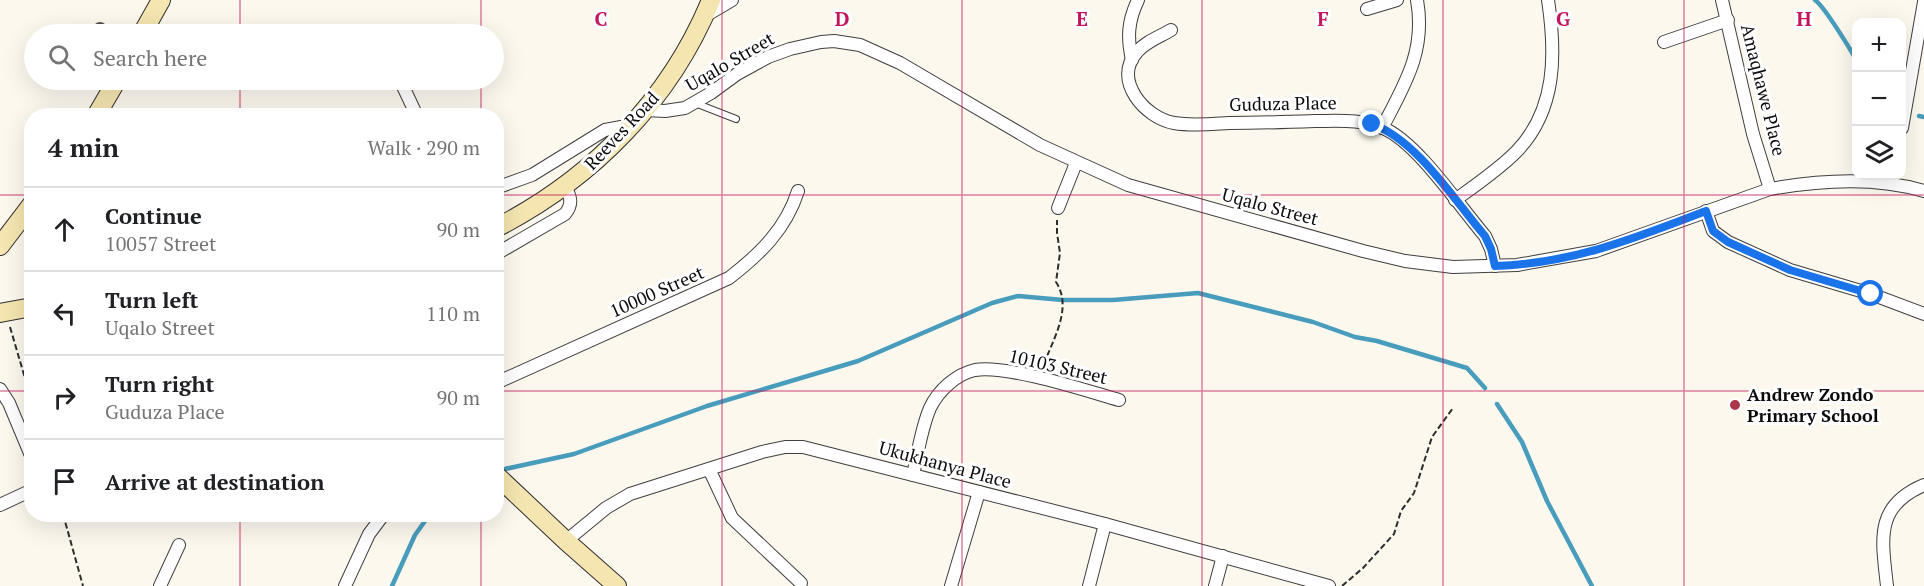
<!DOCTYPE html>
<meta charset="utf-8">
<style>
body{margin:0;font-family:"PT Serif",serif;background:#f6f6f6;color:#202124}
.controls{position:absolute;right:18px;top:18px;display:grid;overflow:hidden;border-radius:12px;box-shadow:0 6px 24px #0002}
.controls button{width:54px;height:54px;display:grid;place-items:center;padding:0;border:0;border-bottom:2px solid #e0e0e0;background:#fff;color:#202124;font:30px sans-serif}
.stop{position:absolute;width:18px;height:18px;margin:-14px;border:4px solid #1a73e8;border-radius:50%;background:#fff}
.stop.end{background:#1a73e8;border-color:#fff;box-shadow:0 2px 6px #0008}
.list{margin:0;padding:0;list-style:none}
h2{display:flex;justify-content:space-between;align-items:center;height:78px;margin:0;padding:0 24px;font-size:26px}
h2 small{font-size:20px;font-weight:400;color:#757577}
.list li{display:grid;grid-template-columns:39px 1fr auto;gap:18px;align-items:center;box-sizing:border-box;height:84px;padding:0 24px;border-top:2px solid #e0e0e0}
.list b{display:block;font-size:22px;white-space:nowrap}
.list p{margin:0;font-size:20px;white-space:nowrap;color:#757577}
.list em{font-size:20px;font-style:normal;color:#757577}
.icon{flex:none;width:33px;height:33px;fill:none;stroke:currentColor;stroke-width:2;stroke-linecap:round;stroke-linejoin:round}
.map{position:relative;flex:none;width:1924px;height:586px;overflow:hidden}
.search{position:absolute;background:#fff;box-shadow:0 6px 24px #0002;left:24px;top:24px;width:480px;height:66px;display:flex;align-items:center;gap:15px;box-sizing:border-box;padding:0 21px;border-radius:33px;color:#757577;font-size:22px}
.panel{position:absolute;background:#fff;box-shadow:0 6px 24px #0002;left:24px;top:108px;width:480px;height:414px;border-radius:24px}
.map>svg:first-child{display:block}
.lines{fill:none;stroke-linecap:round;stroke-linejoin:round}
.stream{stroke:#489cbc;stroke-width:4.5}
.building{fill:#534c4a}
.lane-casing{stroke:#3f3f3f;stroke-width:8}
.street-casing{stroke:#3f3f3f;stroke-width:14}
.secondary-casing{stroke:#2e2e2e;stroke-width:20}
.path{stroke:#2e2e2e;stroke-width:2;stroke-dasharray:6 3;stroke-linecap:butt}
.lane{stroke:#fff;stroke-width:6}
.street{stroke:#fff;stroke-width:12}
.secondary{stroke:#f5e5b0;stroke-width:18}
.route{stroke:#1a73e8;stroke-width:8}
.grid{fill:none;stroke:#c2185b;stroke-width:1.5;stroke-opacity:0.55}
.poi-dot{fill:#ab3549;stroke:#fff;stroke-width:2}
.labels{text-anchor:middle;stroke-width:6;stroke-linejoin:round;paint-order:stroke}
.street-label{font-size:18px;fill:#0c0c0c;stroke:#fff}
.poi-label{font-size:18px;font-weight:bold;fill:#0c0c0c;stroke:#fff;text-anchor:start}
.grid-label{font-size:20px;text-anchor:middle;font-weight:bold;fill:#c2185b;stroke:#fff;stroke-width:6;stroke-linejoin:round;paint-order:stroke}
</style>
<div class="map">
<svg width="1924" height="586" viewBox="0 0 1924 586">
<rect width="100%" height="100%" fill="#fdf8ee"/>
<g class="lines">
<g class="stream">
<path d="M1815,0c10,7 33,46 41,59"/>
<path d="M1919,116l5,1"/>
<path d="M1497,404l25,38 25,59 45,85"/>
<path d="M505,469l69,-15 133,-48 151,-45 134,-58 26,-7 45,4h50l85,-7 115,29 42,15 22,4 90,27 18,20"/>
<path d="M392,586l23,-51 15,-21"/>
</g>
</g>
<circle class="building" cx="100" cy="29" r="7"/>
<g class="lines">
<g class="lane-casing">
<path id="lane" d="M695,103l41,16"/>
</g>
<g class="street-casing">
<g id="street">
<path d="M1722,0l31,134 17,55"/>
<path d="M1367,9l30,-9"/>
<path d="M705,16l27,-16"/>
<path d="M1171,30c-12,7 -26,12 -34,22 -25,28 8,66 37,71 18,3 37,1 55,0 29,0 58,-1 86,-2 24,0 46,-2 68,7 34,14 77,79 102,108l6,13 4,17"/>
<path d="M1664,42l64,-22"/>
<path d="M1132,60c-5,-23 -4,-39 6,-60"/>
<path d="M400,80l17,36"/>
<path d="M646,110l19,1 20,-3 26,-15 26,-19 31,-17 22,-8 31,-7 13,-1 26,4 40,18 140,82 88,40 235,66 42,10 48,6 64,-2 79,-14 174,-62c50,-9 104,-13 154,2"/>
<path d="M1382,128c23,-44 44,-77 35,-128"/>
<path d="M1902,128l22,-126"/>
<path d="M496,188l36,-13 73,-45 27,-5"/>
<path d="M1455,200c21,-15 43,-30 61,-48 41,-42 40,-99 32,-152"/>
<path d="M1058,208l18,-45"/>
<path d="M1706,211l7,20 15,11 62,28 81,24 53,20"/>
<path d="M496,254l69,-40c8,-10 6,-17 0,-28"/>
<path d="M496,383l233,-105c31,-24 57,-49 69,-87"/>
<path d="M0,389l9,14 23,55"/>
<path d="M709,469l23,49 69,65"/>
<path d="M913,475c5,-22 8,-46 17,-67 8,-17 26,-34 45,-38 34,-5 109,20 144,30"/>
<path d="M0,505l32,-15"/>
<path d="M566,541l40,-33 24,-14 132,-42 23,-5h18l302,77 224,62"/>
<path d="M160,586l19,-41"/>
<path d="M345,586l24,-52 15,-20"/>
<path d="M951,586l28,-94"/>
<path d="M1089,586l16,-62"/>
<path d="M1215,586l8,-30"/>
<path d="M1887,586c-5,-46 -13,-80 37,-101"/>
</g>
</g>
<g class="secondary-casing">
<g id="secondary">
<path d="M142,34l19,-34"/>
<path d="M96,116l21,-36"/>
<path d="M496,228c96,-49 174,-128 215,-228"/>
<path d="M0,246l32,-42"/>
<path d="M0,313l32,-6"/>
<path d="M496,475l70,66 51,45"/>
</g>
</g>
<g class="path">
<path d="M10,327l22,75"/>
<path d="M1044,364c9,-25 29,-56 12,-82l4,-29 -3,-20v-13"/>
<path d="M63,514l20,72"/>
<path d="M1342,586l21,-18 31,-34 7,-23 13,-18 18,-56 21,-29"/>
</g>
<use href="#lane" class="lane"/>
<use href="#street" class="street"/>
<use href="#secondary" class="secondary"/>
</g>
<g class="lines">
<path class="route" d="M1372,124c45,16 82,76 113,112l6,13 4,17c76,-2 141,-28 211,-55l7,20 15,11 62,28 81,24"/>
</g>
<path class="grid" d="M240,0v34M481,0v34M722,0v586M962,0v586M1202,0v586M1443,0v586M1684,0v586M240,80v36M481,80v36M0,195h32M496,195h1428M0,391h32M496,391h1428M240,514v72M481,514v72"/>
<circle class="poi-dot" cx="1735" cy="405" r="6"/>
<g class="labels">
<g class="street-label">
<text transform="translate(730 62) rotate(-30)" y="6">Uqalo Street</text>
<text transform="translate(1763 90) rotate(76)" y="6">Amaqhawe Place</text>
<text transform="translate(1283 104) rotate(-1)" y="6">Guduza Place</text>
<text transform="translate(622 131) rotate(-47)" y="6">Reeves Road</text>
<text transform="translate(1270 207) rotate(15)" y="6">Uqalo Street</text>
<text transform="translate(657 292) rotate(-24)" y="6">10000 Street</text>
<text transform="translate(1058 367) rotate(13)" y="6">10103 Street</text>
<text transform="translate(945 465) rotate(15)" y="6">Ukukhanya Place</text>
</g>
<g class="poi-label">
<text x="1747" y="401">Andrew Zondo<tspan x="1747" dy="21">Primary School</tspan></text>
</g>
</g>
<g class="grid-label">
<text x="601" y="26">C</text>
<text x="842" y="26">D</text>
<text x="1082" y="26">E</text>
<text x="1323" y="26">F</text>
<text x="1563" y="26">G</text>
<text x="1804" y="26">H</text>
</g>
</svg>
<div class="controls">
<button>+</button>
<button>−</button>
<button><svg class="icon" aria-label="layers" viewBox="0 0 24 24"><path d="M12 4l9 5-9 5-9-5zM3 14l9 5 9-5"/></svg></button>
</div>
<div class="stop" style="left:1871px;top:294px"></div>
<div class="stop end" style="left:1372px;top:124px"></div>
<div class="search"><svg class="icon" aria-label="search" viewBox="0 0 24 24"><circle cx="10" cy="10" r="6"/><path d="M15 15l6 6"/></svg>Search here</div>
<section class="panel">
<h2>4 min<small>Walk · 290 m</small></h2>
<ul class="list">
<li><svg class="icon" aria-label="ahead" viewBox="0 0 24 24"><path d="M12 20V5M6 11l6-6 6 6"/></svg><div><b>Continue</b><p>10057 Street</p></div><em>90 m</em></li>
<li><svg class="icon" aria-label="left" viewBox="0 0 24 24"><path d="M17 20v-9H6M10 6l-5 5 5 5"/></svg><div><b>Turn left</b><p>Uqalo Street</p></div><em>110 m</em></li>
<li><svg class="icon" aria-label="right" viewBox="0 0 24 24"><path d="M7 20v-9h11M14 6l5 5-5 5"/></svg><div><b>Turn right</b><p>Guduza Place</p></div><em>90 m</em></li>
<li><svg class="icon" aria-label="arrive" viewBox="0 0 24 24"><path d="M6 21V4h12l-3 4 3 4H6"/></svg><div><b>Arrive at destination</b></div></li>
</ul>
</section>
</div>
